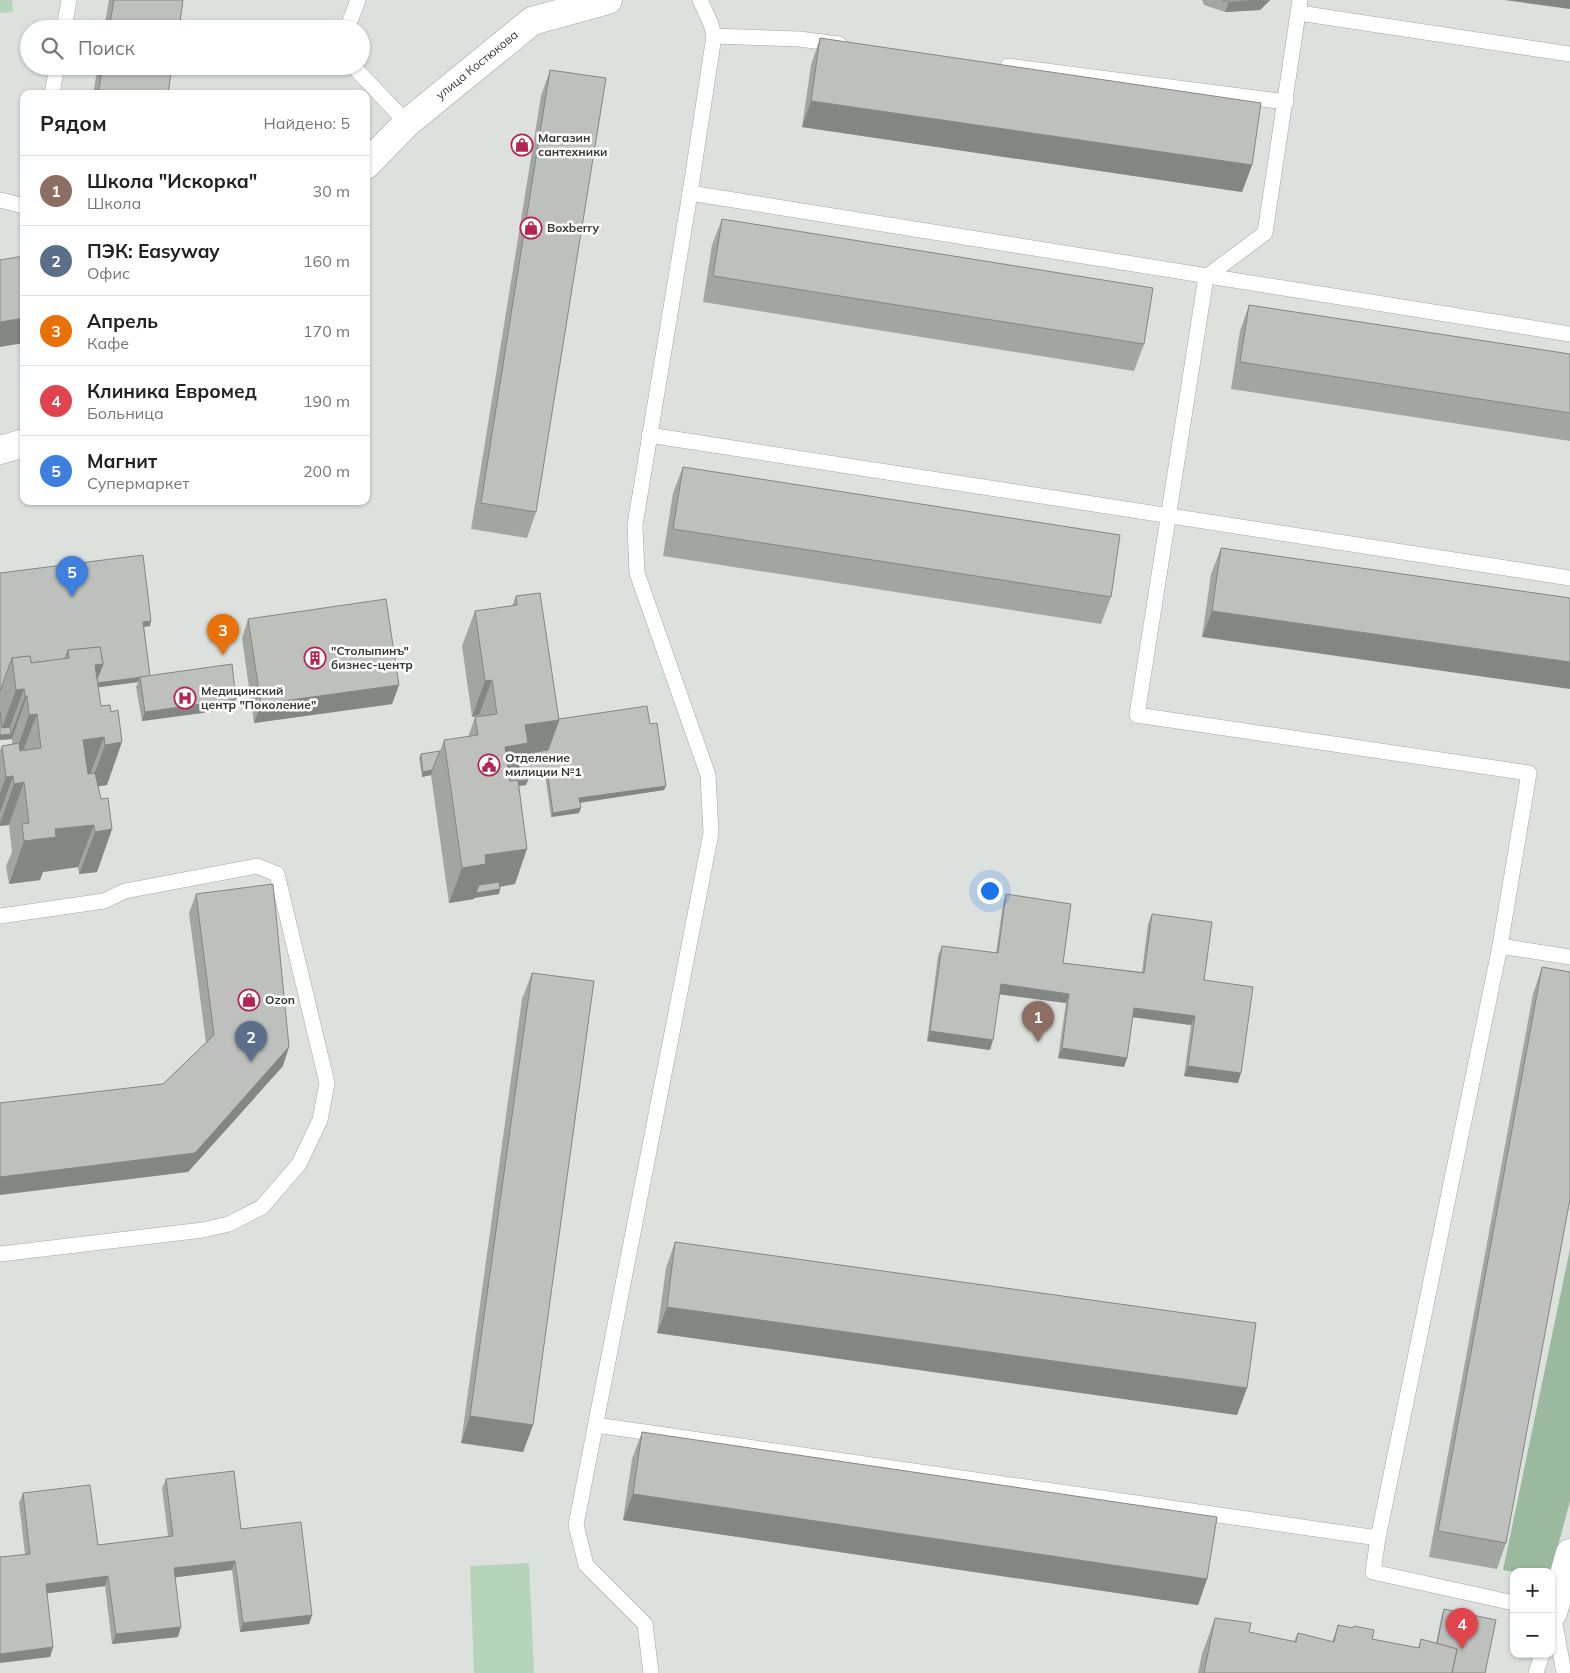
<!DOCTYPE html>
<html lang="ru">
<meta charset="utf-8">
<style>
body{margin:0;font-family:Mulish,sans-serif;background:#f2f2f2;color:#222}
.controls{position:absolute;right:15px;bottom:15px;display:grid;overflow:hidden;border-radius:10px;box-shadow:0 1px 4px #0004}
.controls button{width:45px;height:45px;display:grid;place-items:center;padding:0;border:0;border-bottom:1px solid #e0e0e0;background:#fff;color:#222;font:25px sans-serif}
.you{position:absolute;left:989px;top:890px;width:18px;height:18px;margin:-12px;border:4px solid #fff;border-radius:50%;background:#1a73e8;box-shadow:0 0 0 8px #1a73e833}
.badge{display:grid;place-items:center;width:32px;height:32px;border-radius:50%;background:#b52552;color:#fff;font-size:16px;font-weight:700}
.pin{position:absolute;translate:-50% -41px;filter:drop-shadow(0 1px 2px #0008)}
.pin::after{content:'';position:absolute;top:26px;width:18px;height:15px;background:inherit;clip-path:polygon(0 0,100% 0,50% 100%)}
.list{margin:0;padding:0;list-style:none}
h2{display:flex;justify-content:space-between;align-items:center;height:65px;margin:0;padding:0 20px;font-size:21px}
h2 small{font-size:16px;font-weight:400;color:#767676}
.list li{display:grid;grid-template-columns:32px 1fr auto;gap:15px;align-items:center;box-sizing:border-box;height:70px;padding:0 20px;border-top:1px solid #e0e0e0}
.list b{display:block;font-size:19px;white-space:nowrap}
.list p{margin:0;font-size:16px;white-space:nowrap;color:#767676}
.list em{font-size:16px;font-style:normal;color:#767676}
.icon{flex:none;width:28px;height:28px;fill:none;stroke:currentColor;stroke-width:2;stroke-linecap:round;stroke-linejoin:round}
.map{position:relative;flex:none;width:1570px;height:1673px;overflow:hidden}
.search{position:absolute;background:#fff;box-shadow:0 1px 4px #0004;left:20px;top:20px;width:350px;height:55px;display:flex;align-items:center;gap:12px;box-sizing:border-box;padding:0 18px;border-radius:28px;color:#767676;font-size:19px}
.panel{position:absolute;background:#fff;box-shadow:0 1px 4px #0004;left:20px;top:90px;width:350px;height:415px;border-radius:10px}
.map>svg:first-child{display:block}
.green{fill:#b6d4b9}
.forest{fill:#9bb99f}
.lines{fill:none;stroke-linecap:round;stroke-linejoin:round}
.service-casing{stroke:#a3a6a3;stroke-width:16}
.minor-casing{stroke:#a3a6a3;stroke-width:29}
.secondary-casing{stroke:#a3a6a3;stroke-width:29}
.service{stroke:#fff;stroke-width:15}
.minor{stroke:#fff;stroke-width:28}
.secondary{stroke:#fff;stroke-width:28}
.wall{fill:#a3a5a3}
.shaded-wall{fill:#848684}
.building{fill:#bdc0bd;stroke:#848684}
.labels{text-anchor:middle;stroke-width:5;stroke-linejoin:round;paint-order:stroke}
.street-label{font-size:12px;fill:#373937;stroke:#fff}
.poi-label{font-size:12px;font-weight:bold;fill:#373937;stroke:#fff;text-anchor:start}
</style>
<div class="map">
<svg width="1570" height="1673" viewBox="0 0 1570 1673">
<rect width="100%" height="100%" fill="#dde1de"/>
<g class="green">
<path d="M0,0h12l1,12 -13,1z"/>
<path d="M529,1563l5,110h-60l-4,-107z"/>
</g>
<path class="forest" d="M1570,1249v252l-19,71h-37l-11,-2z"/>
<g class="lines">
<g class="service-casing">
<g id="service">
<path d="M1300,0l-35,233 -59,44 -69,438 392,58 -29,173 -122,592"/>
<path d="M1299,13l271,41"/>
<path d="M64,29l5,-29"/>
<path d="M347,29l11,-29"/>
<path d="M714,36l85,3 40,5"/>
<path d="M353,66l54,57"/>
<path d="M1008,66l278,36"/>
<path d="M52,94l5,-28"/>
<path d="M690,193l880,141"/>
<path d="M0,200l24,6"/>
<path d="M649,435l921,143"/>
<path d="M0,916l104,-15 21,-10 132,-25 20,8 50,209 -7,37 -21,44 -37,43 -33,17 -26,6 -203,24"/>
<path d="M1500,946l70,11"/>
<path d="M596,1425l782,113 -5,34 141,31"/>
<path d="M1553,1613l11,60"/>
<path d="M651,1673l-6,-49 -59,-59 -10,-40 135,-692 -3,-58 -71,-202 -2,-48 55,-332 24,-157 -3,-12 -11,-24"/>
<path d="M1536,1673l6,-19"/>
</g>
</g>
<g class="minor-casing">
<path id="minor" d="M1553,1613l17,-60"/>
</g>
<g class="secondary-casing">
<g id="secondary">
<path d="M366,165l41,-42 125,-102 76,-21"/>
<path d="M0,450l24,-7"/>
</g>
</g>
<use href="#service" class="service"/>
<use href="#minor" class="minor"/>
<use href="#secondary" class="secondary"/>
</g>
<g class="wall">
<path d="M109,0h74l-4,29h-75z"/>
<path d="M1202,0h68l-10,10 -35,2 -21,-7z"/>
<path d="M820,38l432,127 -10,27 -440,-65 9,-62z"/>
<path d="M98,66h74l-4,28h-75z"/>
<path d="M550,70l-14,442 -9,26 -56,-9 70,-433z"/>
<path d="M722,219l422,125 -10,27 -431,-69 9,-57z"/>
<path d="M1249,305l321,49v87l-339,-52 9,-58z"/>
<path d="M683,467l428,130 -10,27 -438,-68 10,-63z"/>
<path d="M1221,548l349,50 -368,39 9,-63z"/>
<path d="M0,573l150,53 -6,1 6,49 82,33 -90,12 -6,-34 2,-5 -40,5 3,19 9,-1 -3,80 -9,1 3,13 11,30 -15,43 -18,2 -1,-7 -35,5 -3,8 -31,4 -3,-18 6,-14 -3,-27 -9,1v-76l2,-4 10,-2v-5l-12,1z"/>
<path d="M516,596l43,123 91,5 16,62 -2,4 -84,13 -1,10 -28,4 -6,-43 -18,3 1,3 -2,5 -8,1 -3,98 -15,3 -1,7 -25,4v1l-25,4 -18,-128 -9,2 -3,-19 2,-4 19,-3 4,-11 24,-3 7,-20 4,-1v-1l-7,2 -10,-71 13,-35 37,-5z"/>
<path d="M248,619l151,66 -7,19 -138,19 -12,-85z"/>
<path d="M196,894l87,172 -95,106 -25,-88 43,-41 -17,-130z"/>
<path d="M1006,894l57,69 79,9 6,-48 4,-10 52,66 34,103 -54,-7 7,-51 -58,-8 -6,41 -3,9 -66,-9 8,-55 -67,-9 -9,56 -63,-9 11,-85 4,-10 54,7 7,-49z"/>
<path d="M1542,967l-36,576 -9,26 -68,-12 104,-563z"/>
<path d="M532,973l1,452 -10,27 -62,-9 61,-444z"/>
<path d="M675,1242l572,146 -10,27 -580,-82 9,-65z"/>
<path d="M642,1432l565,147 -9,26 -575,-85 9,-61z"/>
<path d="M166,1479l75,50 71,86 -3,9 -69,8 -8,-62 -57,7 3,60 -66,7 -7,-58 -58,7 6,54 -3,10 -25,-103 -6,-51 4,-10 75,52 70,-9 -6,-48z"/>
<path d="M1444,1609l41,64h-287l4,-19 13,-36 34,14 45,9 4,-8 34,9 6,-17 34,14 46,9 3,-9 15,4 6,-29z"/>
</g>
<g class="shaded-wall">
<path d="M1270,0l-10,10 -35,2 4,-10z"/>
<path d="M1505,0h65v9z"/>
<path d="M811,101l441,64 -10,27 -440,-65z"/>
<path d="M24,318v25l-24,4v-25z"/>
<path d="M1212,611l358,51v27l-368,-52z"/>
<path d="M151,621l-1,5 -9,1 2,-5z"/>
<path d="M103,664l37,13 -2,5 -44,6 1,-23z"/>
<path d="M492,680l-13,35 -7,2 13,-36z"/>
<path d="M399,685l-7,19 -138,19 7,-19z"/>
<path d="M24,689l-16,43 -8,1 16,-43z"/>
<path d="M25,696h2l-15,43 -12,1v-5l11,-1z"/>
<path d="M236,699l-4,10 -90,12 3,-9z"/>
<path d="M37,714l-16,42 -7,1 15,-42z"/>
<path d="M559,720l-13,35 -31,24 -20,2 10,-34 20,-22z"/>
<path d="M104,737l-16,43 -5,-40z"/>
<path d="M122,742l-15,43 -18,3 16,-43z"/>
<path d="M432,770l-1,5 -9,2 1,-5z"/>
<path d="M547,770l-2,4 -20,3 2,-5z"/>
<path d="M13,776l-13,37v-20l6,-16z"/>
<path d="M528,780l-2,5 -32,4 2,-5z"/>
<path d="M24,782l-15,43 -9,1v-3l14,-39z"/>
<path d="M666,786l-2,4 -87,13 2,-5z"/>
<path d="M581,808l-2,5 -28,4 2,-4z"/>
<path d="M94,825l-16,42 -35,5 -3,8 -31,4 15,-43 31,-12z"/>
<path d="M112,829l-15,43 -18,2 16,-42z"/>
<path d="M527,849l-12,35 -38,6 23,-1 -1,5 -25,4v1l-25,4 13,-35 23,-13z"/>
<path d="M1001,984l68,10 -3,9 -69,-9z"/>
<path d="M1134,1008l61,8 -4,9 -60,-8z"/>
<path d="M930,1031l63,9 -3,10 -63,-9z"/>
<path d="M289,1047l-6,19 -95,106 -188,23v-18z"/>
<path d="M1062,1048l65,10 -3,9 -66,-9z"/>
<path d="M1188,1066l53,7 -3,10 -54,-7z"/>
<path d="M667,1307l580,81 -10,27 -580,-82z"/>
<path d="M470,1416l63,9 -10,27 -62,-9z"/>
<path d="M633,1494l574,85 -9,26 -575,-85z"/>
<path d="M235,1561l-3,9 -61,8 3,-10z"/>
<path d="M108,1576l-3,10 -63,8 4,-10z"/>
<path d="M312,1615l-3,9 -69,8 3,-9z"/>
<path d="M181,1627l-3,10 -66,7 4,-10z"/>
<path d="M53,1647l-3,10 -50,6v-9z"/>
</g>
<g class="building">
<path d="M114,0h69l-4,29h-70z"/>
<path d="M1222,0h42l-35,2z"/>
<path d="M820,38l441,65 -9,62 -441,-64z"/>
<path d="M103,66h69l-4,28h-70z"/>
<path d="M550,70l56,8 -70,434 -55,-9z"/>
<path d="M722,219l431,69 -9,56 -431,-68z"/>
<path d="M24,256v62l-24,4v-62z"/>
<path d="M1249,305l321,49v59l-330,-51z"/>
<path d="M683,467l437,68 -9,62 -438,-68z"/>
<path d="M1221,548l349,50v64l-358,-51z"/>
<path d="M143,555l8,66 -8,1 7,54 -53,7v-4l6,-15 -3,-17 -32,3 -3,9 -34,4 -1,-7 -18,2 -12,33v-118z"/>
<path d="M540,593l19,127 -34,5 3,18 -23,4 5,34 8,-1 9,69 -42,6 1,9 -24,4 -18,-128 34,-5 -3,-18 22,-3 -5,-34 -7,1 -10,-70 42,-6 -1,-9z"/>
<path d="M386,599l13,86 -138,19 -13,-85z"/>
<path d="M100,647l3,17 -8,1 6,41 9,-1 1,7 7,-2 4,32 -17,3 -1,-8 -21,3 5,34 7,-1 6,26 7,-1 4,31 -17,3 -1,-7 -39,4 1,8 -32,4 -2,-17 7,-1 -5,-41 -10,2 -1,-8 -7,1 -4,-31 17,-3 1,8 21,-3 -4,-34 -8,1 -2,-19h-2l-1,-7 -8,1 -4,-32 18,-2 1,7 38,-5 -1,-8z"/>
<path d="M232,664l4,35 -91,13 -5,-35z"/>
<path d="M647,706l3,18 7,-1 9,63 -87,12 2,10 -28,5 -6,-43 -20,2 1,8 -10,1v-1l-8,1v-6l7,-1 7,-20 24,-4 11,-30v-1z"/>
<path d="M0,711l2,17 8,-1 1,7 -11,1z"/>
<path d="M440,751l-8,19 -9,2 -2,-18z"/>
<path d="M499,882l1,7 -24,4 3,-8z"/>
<path d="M273,884l16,163 -94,106 -195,24v-74l163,-19 51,-49 -18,-141z"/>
<path d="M1006,894l65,10 -8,59 81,10 8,-59 60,8 -8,58 49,7 -12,86 -53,-7 7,-50 -61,-8 -7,50 -65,-10 7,-54 -68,-10 -8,56 -63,-9 12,-85 56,7z"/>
<path d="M1542,967l28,5v227l-64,344 -68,-12z"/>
<path d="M532,973l62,8 -61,444 -63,-9z"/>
<path d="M675,1242l581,81 -9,65 -580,-81z"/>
<path d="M642,1432l575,85 -10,62 -574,-85z"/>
<path d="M234,1471l7,58 60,-7 11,93 -69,8 -8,-62 -61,7 7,59 -65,7 -8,-58 -62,8 7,63 -53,7v-97l30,-3 -7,-61 67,-8 8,60 75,-9 -7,-57z"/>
<path d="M1444,1609l52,11 -11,53h-33l5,-24 -20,-5z"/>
<path d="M1215,1618l36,5 -2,9 47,10 2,-9 36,9 4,-17 15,3 1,-2 20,4 -2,9 47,9 2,-9 36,10 -5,24h-248z"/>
</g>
<defs>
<g id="shop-ring" transform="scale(1.125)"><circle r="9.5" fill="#fff" stroke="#b52552" stroke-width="1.5"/><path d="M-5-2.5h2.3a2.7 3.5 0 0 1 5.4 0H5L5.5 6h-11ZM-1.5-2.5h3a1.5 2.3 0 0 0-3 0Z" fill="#b52552"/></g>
<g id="building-ring" transform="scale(1.125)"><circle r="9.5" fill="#fff" stroke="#b52552" stroke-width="1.5"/><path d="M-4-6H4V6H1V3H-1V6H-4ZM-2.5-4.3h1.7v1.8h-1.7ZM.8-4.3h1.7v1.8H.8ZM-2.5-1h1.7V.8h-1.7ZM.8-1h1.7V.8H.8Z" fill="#b52552"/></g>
<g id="hospital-ring" transform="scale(1.125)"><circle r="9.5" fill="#fff" stroke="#b52552" stroke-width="1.5"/><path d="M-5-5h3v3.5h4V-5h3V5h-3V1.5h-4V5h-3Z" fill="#b52552"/></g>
<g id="civic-ring" transform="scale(1.125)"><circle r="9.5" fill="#fff" stroke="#b52552" stroke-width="1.5"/><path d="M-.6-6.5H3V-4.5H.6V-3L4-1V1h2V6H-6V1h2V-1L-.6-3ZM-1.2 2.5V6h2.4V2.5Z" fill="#b52552"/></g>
</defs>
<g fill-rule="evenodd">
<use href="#shop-ring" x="522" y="145"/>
<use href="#shop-ring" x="531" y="228"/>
<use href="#building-ring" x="315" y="658"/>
<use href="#hospital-ring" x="185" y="698"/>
<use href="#civic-ring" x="489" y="765"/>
<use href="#shop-ring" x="249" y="1000"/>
</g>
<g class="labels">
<g class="street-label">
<text transform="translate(477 65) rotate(-39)" y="4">улица Костюкова</text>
</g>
<g class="poi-label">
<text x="538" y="142">Магазин<tspan x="538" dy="14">сантехники</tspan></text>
<text x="547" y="232">Boxberry</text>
<text x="331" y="655">"Столыпинъ"<tspan x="331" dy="14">бизнес-центр</tspan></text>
<text x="201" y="695">Медицинский<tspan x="201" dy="14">центр "Поколение"</tspan></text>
<text x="505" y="762">Отделение<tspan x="505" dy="14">милиции №1</tspan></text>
<text x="265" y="1004">Ozon</text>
</g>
</g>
</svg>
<div class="controls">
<button>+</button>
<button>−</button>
</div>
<div class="you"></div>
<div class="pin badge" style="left:1038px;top:1042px;background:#8d6e63">1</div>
<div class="pin badge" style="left:251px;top:1062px;background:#5c6f8a">2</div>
<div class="pin badge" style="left:223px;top:655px;background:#e8710a">3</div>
<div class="pin badge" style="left:1462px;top:1649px;background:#e0444e">4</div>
<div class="pin badge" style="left:72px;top:597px;background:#3f7fe0">5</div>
<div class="search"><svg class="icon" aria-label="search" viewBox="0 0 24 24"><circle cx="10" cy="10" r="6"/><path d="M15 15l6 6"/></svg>Поиск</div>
<section class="panel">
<h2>Рядом<small>Найдено: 5</small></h2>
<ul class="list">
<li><span class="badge" style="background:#8d6e63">1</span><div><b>Школа &quot;Искорка&quot;</b><p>Школа</p></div><em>30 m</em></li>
<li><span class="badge" style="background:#5c6f8a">2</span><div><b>ПЭК: Easyway</b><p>Офис</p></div><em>160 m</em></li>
<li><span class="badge" style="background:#e8710a">3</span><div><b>Апрель</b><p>Кафе</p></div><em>170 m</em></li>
<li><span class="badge" style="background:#e0444e">4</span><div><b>Клиника Евромед</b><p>Больница</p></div><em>190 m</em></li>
<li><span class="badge" style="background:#3f7fe0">5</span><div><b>Магнит</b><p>Супермаркет</p></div><em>200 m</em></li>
</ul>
</section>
</div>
